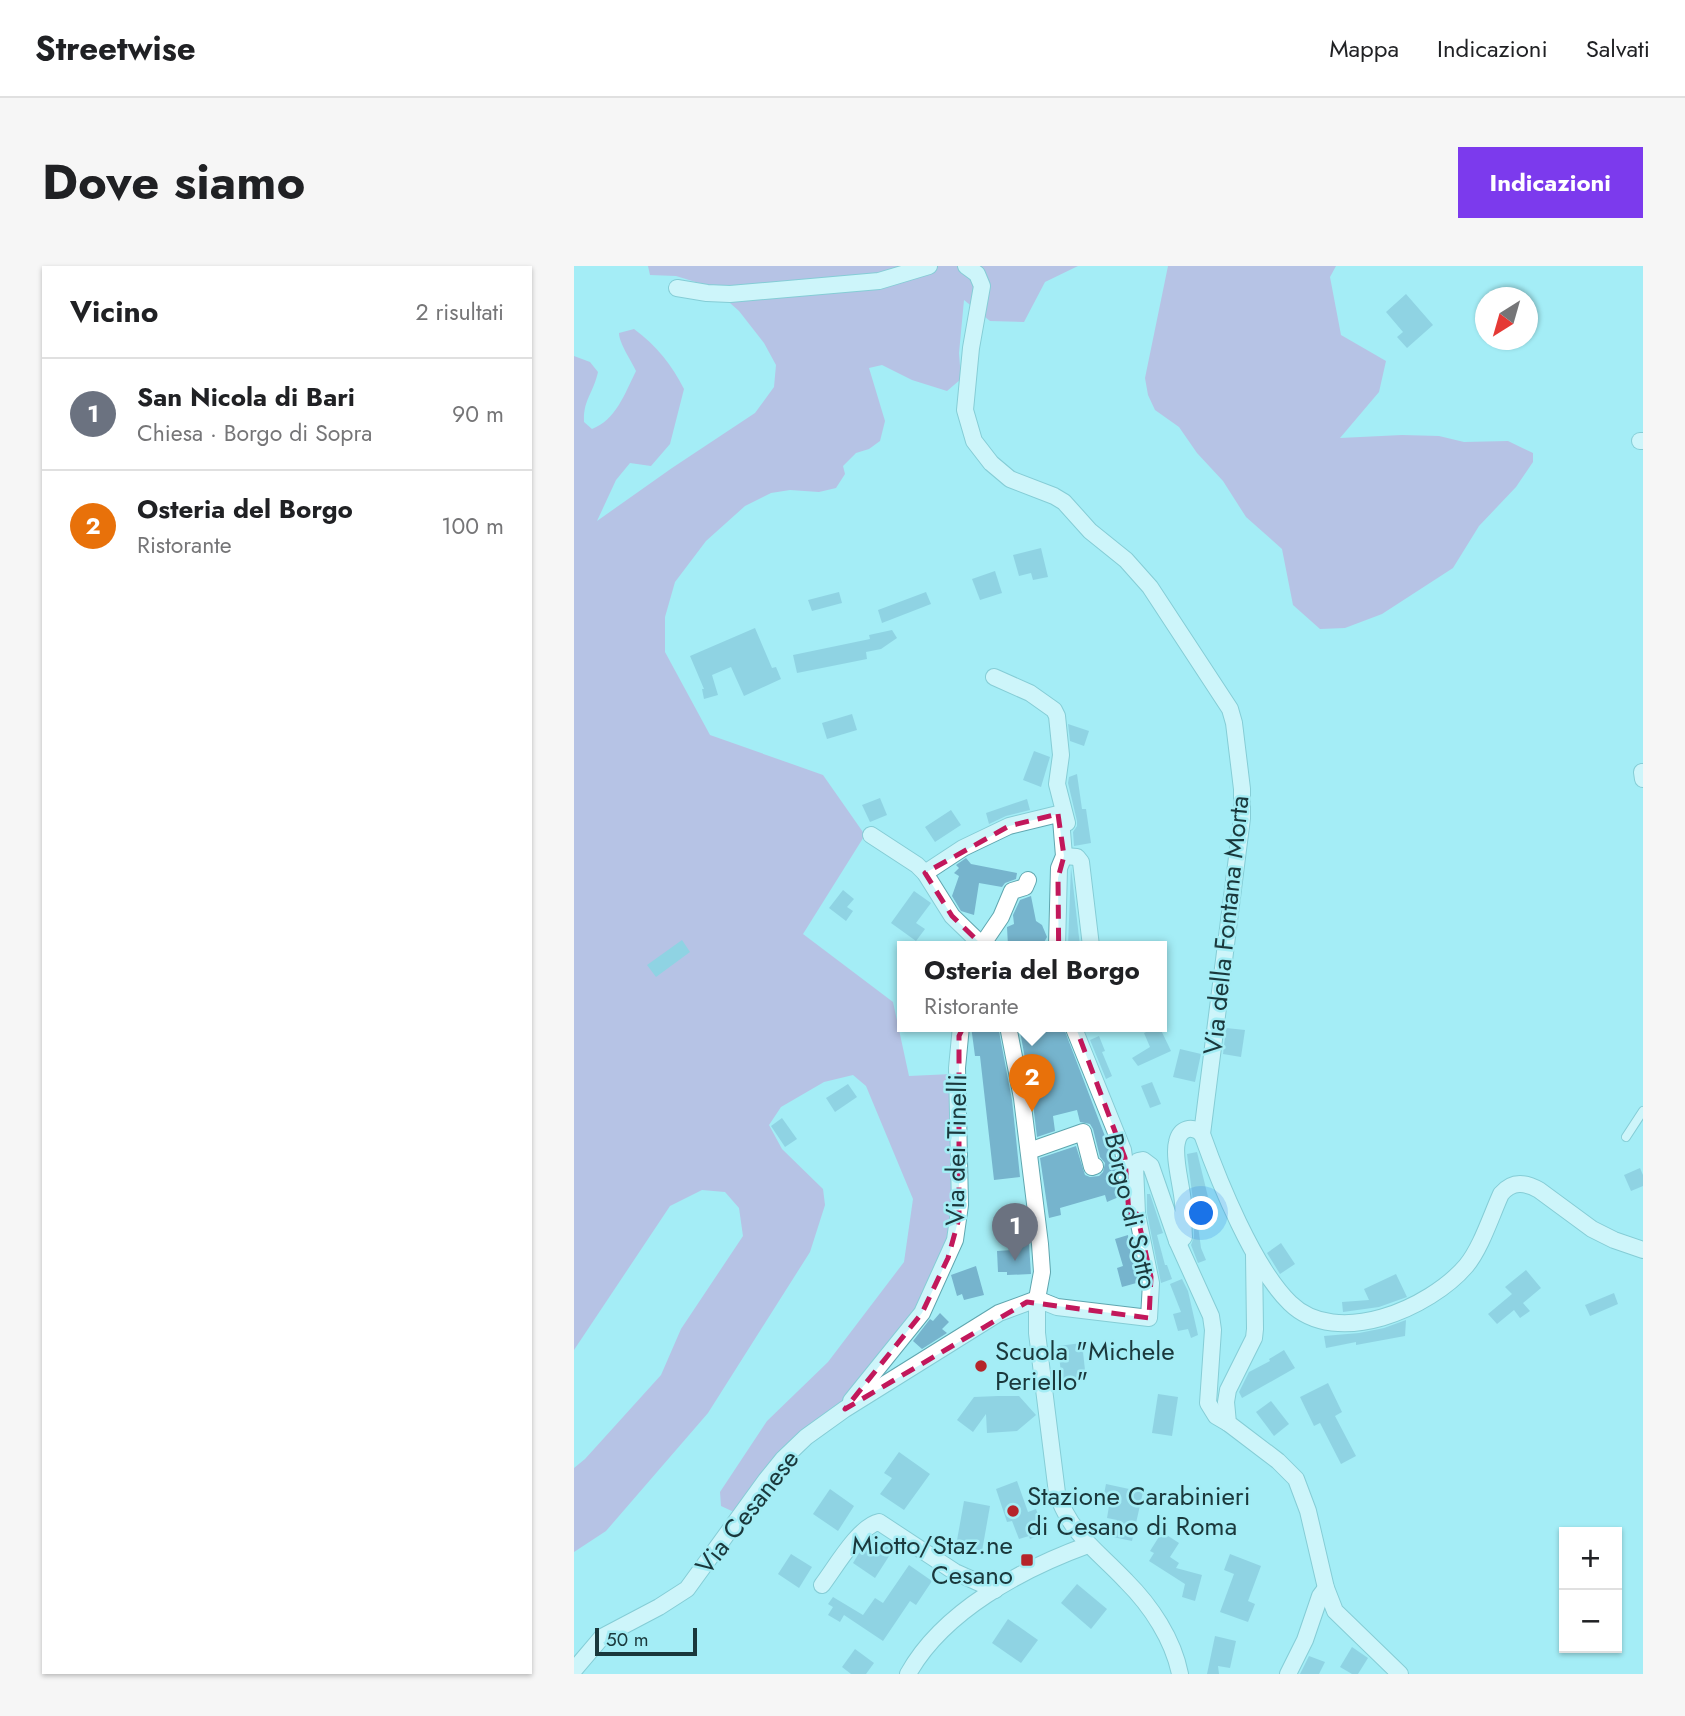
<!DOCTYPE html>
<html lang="it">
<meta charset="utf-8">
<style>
body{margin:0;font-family:Jost,sans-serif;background:#f6f6f6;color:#202124}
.controls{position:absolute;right:21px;bottom:21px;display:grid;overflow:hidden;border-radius:0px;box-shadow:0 2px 5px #0004}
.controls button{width:63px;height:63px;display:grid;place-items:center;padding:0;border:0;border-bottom:2px solid #e0e0e0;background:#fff;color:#202124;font:35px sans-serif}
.compass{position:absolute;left:901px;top:21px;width:63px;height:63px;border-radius:50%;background:#fff;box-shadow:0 2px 5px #0004;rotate:217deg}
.scale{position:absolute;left:21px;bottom:18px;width:102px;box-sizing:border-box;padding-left:7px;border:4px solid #1a383c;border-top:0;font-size:19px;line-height:24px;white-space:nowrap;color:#1a383c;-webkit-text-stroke:5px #a4edf5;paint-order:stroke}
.you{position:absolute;left:628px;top:948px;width:24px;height:24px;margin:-18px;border:5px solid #fff;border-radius:50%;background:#1a73e8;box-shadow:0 0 0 10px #1a73e833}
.badge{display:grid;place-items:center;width:46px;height:46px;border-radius:50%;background:#7c3aed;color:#fff;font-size:23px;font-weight:700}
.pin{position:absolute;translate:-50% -58px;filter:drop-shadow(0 2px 4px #0008)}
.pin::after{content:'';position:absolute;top:37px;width:24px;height:21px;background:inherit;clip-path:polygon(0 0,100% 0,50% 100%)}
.popup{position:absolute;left:323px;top:675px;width:270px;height:91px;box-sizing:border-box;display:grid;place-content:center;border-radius:0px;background:#fff;filter:drop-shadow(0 2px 5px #0005);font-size:23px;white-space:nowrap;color:#757577}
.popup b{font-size:26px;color:#202124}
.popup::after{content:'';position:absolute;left:50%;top:100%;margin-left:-14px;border:14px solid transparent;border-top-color:#fff}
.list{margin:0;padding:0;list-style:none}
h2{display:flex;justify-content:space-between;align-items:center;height:91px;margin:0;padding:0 28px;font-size:30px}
h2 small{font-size:23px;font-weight:400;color:#757577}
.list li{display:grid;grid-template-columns:46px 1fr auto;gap:21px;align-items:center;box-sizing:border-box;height:112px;padding:0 28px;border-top:2px solid #e0e0e0}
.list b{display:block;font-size:26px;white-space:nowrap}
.list p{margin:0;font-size:23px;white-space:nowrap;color:#757577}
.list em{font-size:23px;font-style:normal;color:#757577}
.map{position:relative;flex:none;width:1069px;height:1408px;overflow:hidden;border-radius:0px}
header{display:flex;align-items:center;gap:42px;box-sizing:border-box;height:98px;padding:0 35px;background:#fff;border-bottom:2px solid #e0e0e0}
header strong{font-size:33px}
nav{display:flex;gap:38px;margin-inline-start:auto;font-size:24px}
.intro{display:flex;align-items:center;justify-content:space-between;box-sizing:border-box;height:168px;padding:0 42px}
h1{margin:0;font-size:49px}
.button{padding:18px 32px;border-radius:0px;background:#7c3aed;color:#fff;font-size:24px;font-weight:700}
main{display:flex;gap:42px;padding:0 42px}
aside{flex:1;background:#fff;border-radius:0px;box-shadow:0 2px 5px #0004}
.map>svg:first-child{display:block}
.forest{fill:#cd90d0}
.building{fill:#76b4cd}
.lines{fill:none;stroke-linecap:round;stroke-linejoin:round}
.lane-casing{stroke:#5fa6af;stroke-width:10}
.street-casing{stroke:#5fa6af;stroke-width:18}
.lane{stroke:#fff;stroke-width:8}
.street{stroke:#fff;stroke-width:16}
.marked{fill:none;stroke:#c2185b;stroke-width:5;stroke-dasharray:14 9;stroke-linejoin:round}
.poi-dot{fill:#b5242a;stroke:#a4edf5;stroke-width:2.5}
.labels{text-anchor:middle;stroke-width:5;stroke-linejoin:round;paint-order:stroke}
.street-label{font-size:26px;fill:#1a383c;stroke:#a4edf5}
.poi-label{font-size:26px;fill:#1a383c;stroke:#a4edf5;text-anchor:start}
</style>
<header>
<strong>Streetwise</strong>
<nav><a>Mappa</a><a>Indicazioni</a><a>Salvati</a></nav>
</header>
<div class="intro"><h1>Dove siamo</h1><a class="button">Indicazioni</a></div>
<main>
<aside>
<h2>Vicino<small>2 risultati</small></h2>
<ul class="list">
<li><span class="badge" style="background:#6b7280">1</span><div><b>San Nicola di Bari</b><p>Chiesa · Borgo di Sopra</p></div><em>90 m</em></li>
<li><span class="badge" style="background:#e8710a">2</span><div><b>Osteria del Borgo</b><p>Ristorante</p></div><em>100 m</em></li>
</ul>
</aside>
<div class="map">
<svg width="1069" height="1408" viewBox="0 0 1069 1408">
<rect width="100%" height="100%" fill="#a4edf5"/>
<g class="forest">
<path d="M74,0h430l-33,16 -21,40 -34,-1 -26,-21 -5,53 2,26 -14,12 -35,-11 -30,-15 -13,3 16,53 -5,20 -11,8 -13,4 -13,13 2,8 -9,14 -17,4 -29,-2 -19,3 -26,13 -39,35 -31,41 -10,35v35l45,83 113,40 42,60 -62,99 90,68 16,74 43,-2c0,28 1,56 2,85 1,22 3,47 -2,69 -25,107 -142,209 -218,284l-13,-6 -1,-14 47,-71 61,-59 76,-100 9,-63 -47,-113 -13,-11 -29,7 -43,25 -12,18 13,24 41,40 2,16 -15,47 -102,161 -102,118 -32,21v-84l11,-9 76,-84 20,-46 62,-93 -4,-28 -14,-16 -23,-2 -32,16 -96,144v-994l16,6 8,10c-5,22 -15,28 -14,50l8,7c24,-9 33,-36 44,-58 -5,-11 -17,-28 -17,-38l15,-4c22,16 38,36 50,60l-14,55 -19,22 -21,-3 -14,17 -19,41 75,-53 83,-55 19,-26 2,-22 -12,-22 -25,-32 -27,-24 -36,-11 -26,-1z"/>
<path d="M594,0h168l-6,11 11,58 45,26 -7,31 -39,46 62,-3 37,1 25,6 44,-1 25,12v9l-17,25 -37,39 -26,42 -71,46 -37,14 -25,1 -27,-24 -11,-56 -36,-32 -23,-36 -26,-28 -18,-26 -24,-17 -7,-15 -3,-17z"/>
</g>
<g class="building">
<path d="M832,28l27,31 -26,23 -10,-11 6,-5 -17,-20z"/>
<path d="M467,282l7,29 -15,3 -2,-7 -12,3 -6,-21z"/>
<path d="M421,305l7,22 -22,7 -8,-21z"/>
<path d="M265,326l3,11 -30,8 -4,-11z"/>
<path d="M352,326l5,12 -49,19 -4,-13z"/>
<path d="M181,362l17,40 4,-1 5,12 -37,17 -13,-29 -19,8 6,20 -14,4 -2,-10h2l-14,-33z"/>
<path d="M318,364l5,8 -16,11 -15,3 1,7 -70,14 -4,-18 77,-16 -1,-4z"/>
<path d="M278,448l5,16 -30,9 -5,-16z"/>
<path d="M494,458l21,7 -5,15 -14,-5z"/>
<path d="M460,485l16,6 -9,30 -18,-7z"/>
<path d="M503,508l5,35h4l5,34 -17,3 -1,-14 4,-6v-5l-9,-38 1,-6z"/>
<path d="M306,532l7,17 -17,7 -8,-17z"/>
<path d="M453,533l3,11 -24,6 -17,8 -3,-11z"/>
<path d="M377,544l10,15 -26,17 -10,-15z"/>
<path d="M392,592l5,6 46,9 -1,6 -11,4 -3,4 -23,-4 -5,32 -13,-4 -9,-15 7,-20 -5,-3 5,-5 -3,-3z"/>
<path d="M497,601l9,79h-12z"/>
<path d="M269,624l11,9 -7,8 6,4 -7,10 -17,-13z"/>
<path d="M340,625l17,12 -15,20 9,6 -9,12 -25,-18z"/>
<path d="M457,630l5,25 6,4 5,12 -5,9h-34l-1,-19 7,-3 -1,-9 7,-15z"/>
<path d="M108,674l8,12 -34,25 -9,-12z"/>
<path d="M397,760h27l14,74 8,77 -26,3 -14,-124h-5z"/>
<path d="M445,760h44l51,134 7,36 -14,6 -2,-7 -45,13 1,7 -12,3 -9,-60 36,-12 9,29 5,2 9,-1 4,-4 2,-9 -5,-6 -7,-28 -3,-5 -10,-2 -3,-12 -24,6 2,15 -18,6 -5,-41z"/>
<path d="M585,760l12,25 -33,15 -6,-8 18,-11 -6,-14z"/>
<path d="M652,762l19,2 -4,27 -18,-3z"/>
<path d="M525,770l6,15 -3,1 10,24 -6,3 -16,-39z"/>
<path d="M606,783l21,5 -6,28 -22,-5z"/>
<path d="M578,816l9,22 -11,4 -9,-22z"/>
<path d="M274,818l9,13 -22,15 -9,-14z"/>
<path d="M208,852l15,21 -12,8 -14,-21z"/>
<path d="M623,886l13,53 -16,3 -7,-54z"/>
<path d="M1066,902l3,7v11l-12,5 -7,-16z"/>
<path d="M573,928h3l13,39 -6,2 8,30h2l5,14 -11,4 -14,-70z"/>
<path d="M623,952l4,30 5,12 -8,3 -7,-18 3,-8v-18z"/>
<path d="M554,969l3,21 4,-1 5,27 -18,5 -5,-19 6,-2 -8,-27z"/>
<path d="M707,977l14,21 -15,10 -13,-21z"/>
<path d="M455,978l2,30 -24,1v-3h-9l-1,-21 16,-1 -1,-5z"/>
<path d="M402,1000l8,29 -20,5 -2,-6 -5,2 -6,-21z"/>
<path d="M952,1004l15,18 -18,15 7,8 -10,7 -6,-8 -17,14 -9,-10 24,-20 -7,-7z"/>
<path d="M822,1008l11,23 -28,10 -36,5 -1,-10 27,-2 -5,-11z"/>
<path d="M608,1013l6,12 10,44 -7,3 -3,-9 -10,2 -5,-17 8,-2 -11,-28z"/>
<path d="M1040,1027l4,11 -28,12 -5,-11z"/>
<path d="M366,1047l9,9 -7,7 5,4 -25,16 -9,-8 17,-22 3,2z"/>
<path d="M832,1054l-1,16 -49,9v-3l-30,6 -2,-12 35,-3 25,-5z"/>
<path d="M508,1077l4,36 -24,3 -4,-36z"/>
<path d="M710,1084l11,18 -53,30 -3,-6 10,-20 21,-11 -1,-2z"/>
<path d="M754,1117l14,29 -7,4 21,40 -15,8 -21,-41 -6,3 -14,-29z"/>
<path d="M584,1128l20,3 -6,39 -20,-3z"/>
<path d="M424,1130h21l17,19 -19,16 -30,2 -1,-19 -13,18 -16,-12 17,-23z"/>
<path d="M697,1135l18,23 -15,12 -18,-24z"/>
<path d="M325,1186l31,22 -26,36 -24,-16 12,-16 -8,-5z"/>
<path d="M443,1215l11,31 8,-3 9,24 -15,6 -1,-3 -10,3 -7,-18 -5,1 -11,-33z"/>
<path d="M532,1218l37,8 -11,49 -19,-4 4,-17 -10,-2 2,-12 -7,-2z"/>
<path d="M256,1223l24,17 -16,25 -25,-17z"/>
<path d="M390,1235l26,5 -8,45 -26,-5z"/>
<path d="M588,1266l17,11 -9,14 9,6 -3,5 26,7 -7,26 -13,-4 3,-13 -36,-23 5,-8 -4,-2z"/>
<path d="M299,1271l20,13 -18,28 -22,-15 11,-18z"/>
<path d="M217,1288l21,13 -13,21 -21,-14z"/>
<path d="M656,1288l31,12 -13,35 7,3 -7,18 -28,-10 14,-38 -10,-4z"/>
<path d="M335,1299l23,16 -16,24 -6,-4 -27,40 -39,-26 -4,7 -12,-7 5,-8 -5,-3 5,-7 30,18 12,-17 8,5z"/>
<path d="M503,1318l30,25 -16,20 -30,-26z"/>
<path d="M434,1353l30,21 -17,23 -29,-20z"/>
<path d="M641,1370l21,5 -6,27 -12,-2 1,8h-12z"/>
<path d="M778,1381l16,11 -10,16h-6l-12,-7z"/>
<path d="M281,1383l19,14 -8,11h-15l-9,-7z"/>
<path d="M735,1390l16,6 -6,12h-19z"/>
</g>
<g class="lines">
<g class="lane-casing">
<path id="lane" d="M1052,871l17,-26"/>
</g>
<g class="street-casing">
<g id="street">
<path d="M392,0l11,8 5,12 -11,62 -6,62 9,31 17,22 19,16 44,17 10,6 26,29 36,29 24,27 80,122 4,14 8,66v29l-40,316c17,48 52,134 88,169 47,46 140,5 176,-37 15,-18 25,-50 35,-72 11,-13 24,-12 38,-4l53,39 22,11 29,10"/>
<path d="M103,22l30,5 23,1 149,-13 50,-15"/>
<path d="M1066,175h3"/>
<path d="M420,411l36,16 24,17 3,6 4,39 -4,29 10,39"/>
<path d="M1068,506l1,7"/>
<path d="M297,569l46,30 8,8 27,43 31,30"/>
<path d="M490,590l13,1 4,5 10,84"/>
<path d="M351,607l38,-25 46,-22 49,-12 3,5 3,37 -5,12 -2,78"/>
<path d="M408,679l19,-28 11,-26 13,-4 3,-7"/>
<path d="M434,760l14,72 18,146 2,28 -5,27v34l20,160c14,42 40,57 69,88 25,25 47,58 54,93"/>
<path d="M499,760l50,124 4,29"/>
<path d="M455,885l54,-19 9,35 3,-1"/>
<path d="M603,975l34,75 2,14 -5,73 8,13 12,7"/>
<path d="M680,988l1,75 -1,9 -26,52 -2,12 2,21 50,38 18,18 12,32 18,77 9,23 65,63"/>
<path d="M463,1033l20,8 92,11 2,-35 -14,-69 -2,-48 3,-5 5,-1 8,6 26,75 4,-1 3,-3c-1,-11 0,-23 -1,-34 -1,-16 -10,-46 -6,-61 3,-14 15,-17 25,-8"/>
<path d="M277,1135l71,-88 33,-73 5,-35 -3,-137 4,-42"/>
<path d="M248,1319c13,-17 37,-59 57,-63l76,50 40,18"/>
<path d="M0,1404l28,-33 57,-30 28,-18 79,-109 17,-21 23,-22 39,-28 154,-96 38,-14"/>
<path d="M334,1408c35,-63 114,-105 180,-129"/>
<path d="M714,1408l17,-34 15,-44 6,-8"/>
</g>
</g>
<use href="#lane" class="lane"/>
<use href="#street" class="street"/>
</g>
<path d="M0 0H1069V1408H0ZM484,548l6,42 -6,22 1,105 66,175 4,57 8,-1 14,63 -2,41 -122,-16 -182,107 77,-96 26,-55 11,-40v-182l31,-65 -8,-26 -30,-29 -27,-43 84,-47z" fill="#a4edf5" fill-opacity=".55" fill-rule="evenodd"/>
<path class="marked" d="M484,548l6,42 -6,22 1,105 66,175 4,57 8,-1 14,63 -2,41 -122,-16 -182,107 77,-96 26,-55 11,-40v-182l31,-65 -8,-26 -30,-29 -27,-43 84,-47z"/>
<g class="poi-dot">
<circle cx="407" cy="1100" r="7"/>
<circle cx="439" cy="1245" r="7"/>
<rect x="446" y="1287" width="14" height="14" rx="3.5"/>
</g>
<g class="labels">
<g class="street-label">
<text transform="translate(652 659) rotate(-84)" y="9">Via della Fontana Morta</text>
<text transform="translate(382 884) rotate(-89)" y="9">Via dei Tinelli</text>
<text transform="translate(557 945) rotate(77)" y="9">Borgo di Sotto</text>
<text transform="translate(173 1246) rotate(-52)" y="9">Via Cesanese</text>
</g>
<g class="poi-label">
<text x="421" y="1094">Scuola "Michele<tspan x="421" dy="30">Periello"</tspan></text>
<text x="453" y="1239">Stazione Carabinieri<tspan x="453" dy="30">di Cesano di Roma</tspan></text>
<text x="439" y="1288" text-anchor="end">Miotto/Staz.ne<tspan x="439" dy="30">Cesano</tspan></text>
</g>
</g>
</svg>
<div class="controls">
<button>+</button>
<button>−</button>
</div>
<svg class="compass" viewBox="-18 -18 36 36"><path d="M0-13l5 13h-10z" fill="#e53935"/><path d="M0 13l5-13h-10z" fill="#757577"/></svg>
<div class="scale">50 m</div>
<div class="you"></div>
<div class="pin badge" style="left:441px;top:995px;background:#6b7280">1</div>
<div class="pin badge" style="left:458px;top:846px;background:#e8710a">2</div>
<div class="popup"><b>Osteria del Borgo</b>Ristorante</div>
</div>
</main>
